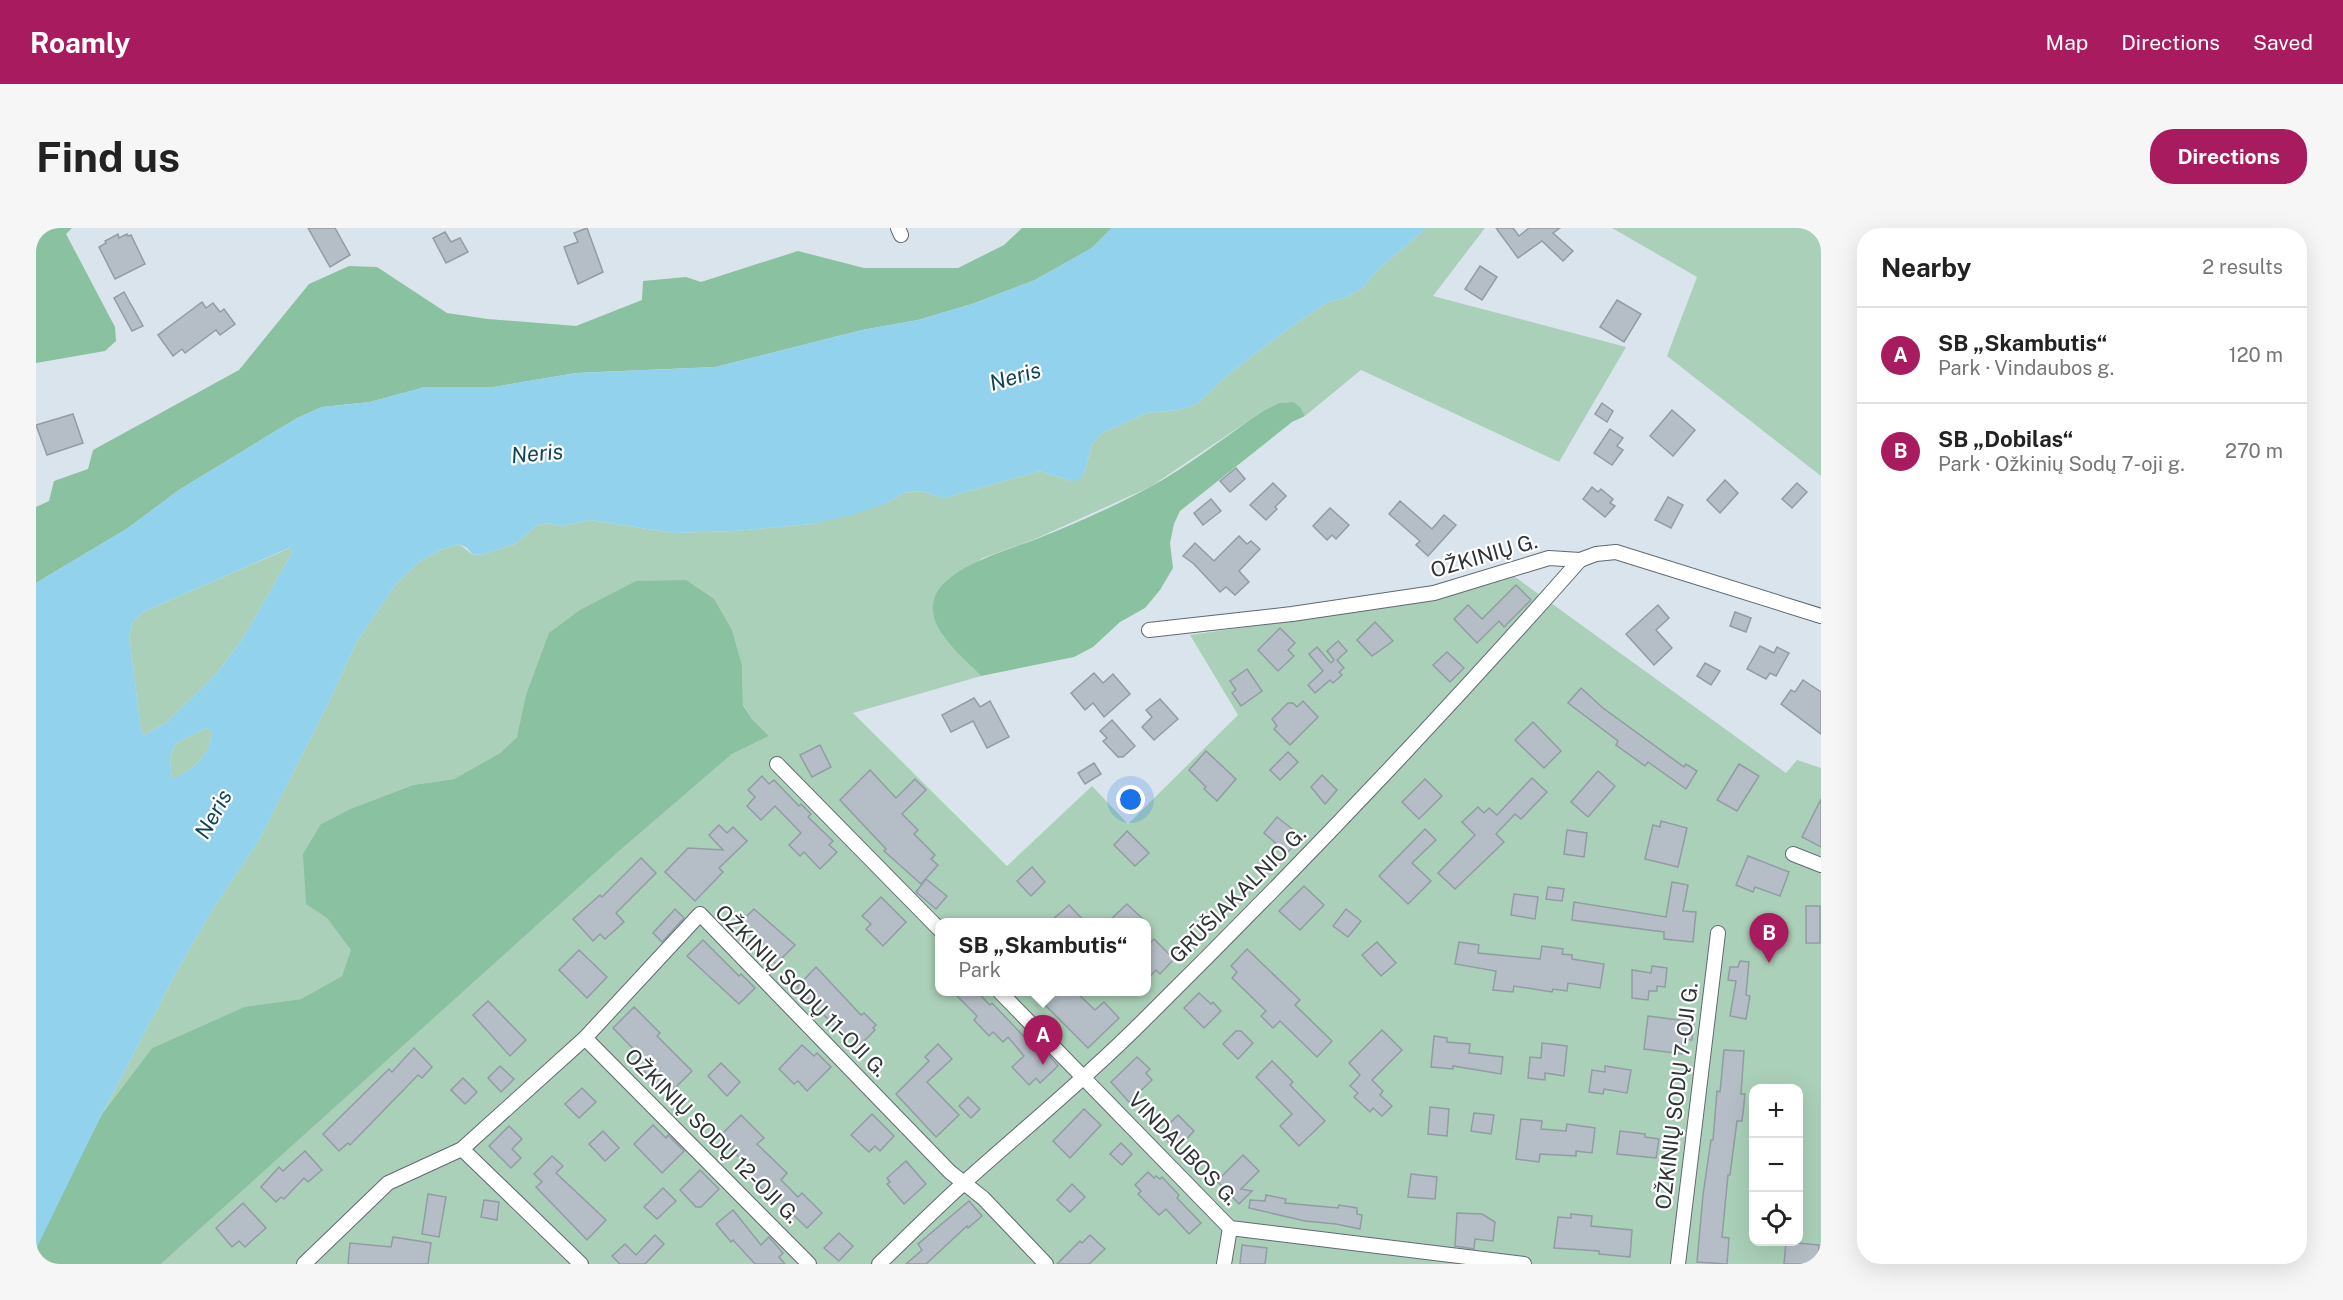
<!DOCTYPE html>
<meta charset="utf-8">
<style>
body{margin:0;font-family:"Public Sans",sans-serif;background:#f6f6f6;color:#222}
.controls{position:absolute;right:18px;bottom:18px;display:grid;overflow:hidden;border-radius:12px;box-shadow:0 6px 24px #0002}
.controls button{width:54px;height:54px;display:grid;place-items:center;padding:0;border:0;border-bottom:2px solid #e0e0e0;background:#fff;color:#222;font:30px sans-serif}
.you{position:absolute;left:1095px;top:572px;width:21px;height:21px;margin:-15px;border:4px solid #fff;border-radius:50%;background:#1a73e8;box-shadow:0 0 0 9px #1a73e833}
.badge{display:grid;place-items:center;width:39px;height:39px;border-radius:50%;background:#a81c5f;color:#fff;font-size:20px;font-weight:700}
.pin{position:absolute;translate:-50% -50px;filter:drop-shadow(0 2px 3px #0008)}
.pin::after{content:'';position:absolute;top:32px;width:21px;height:18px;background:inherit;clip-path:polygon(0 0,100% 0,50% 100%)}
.popup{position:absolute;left:899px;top:690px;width:216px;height:78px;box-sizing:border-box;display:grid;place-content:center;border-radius:12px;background:#fff;filter:drop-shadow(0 2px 4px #0005);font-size:20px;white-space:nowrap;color:#767676}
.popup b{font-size:22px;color:#222}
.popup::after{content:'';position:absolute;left:50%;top:100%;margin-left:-12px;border:12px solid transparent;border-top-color:#fff}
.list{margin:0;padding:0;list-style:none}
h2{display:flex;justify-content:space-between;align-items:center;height:78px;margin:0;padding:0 24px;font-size:26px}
h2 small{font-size:20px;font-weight:400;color:#767676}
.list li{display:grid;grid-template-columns:39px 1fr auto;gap:18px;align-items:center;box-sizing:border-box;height:96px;padding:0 24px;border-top:2px solid #e0e0e0}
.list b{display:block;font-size:22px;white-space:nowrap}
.list p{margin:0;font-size:20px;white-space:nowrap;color:#767676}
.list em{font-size:20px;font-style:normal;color:#767676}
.icon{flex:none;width:33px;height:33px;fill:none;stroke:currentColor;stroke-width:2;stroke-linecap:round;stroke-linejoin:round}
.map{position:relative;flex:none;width:1785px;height:1036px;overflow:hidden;border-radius:24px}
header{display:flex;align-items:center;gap:36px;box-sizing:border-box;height:84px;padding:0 30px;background:#a81c5f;color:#fff}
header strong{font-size:28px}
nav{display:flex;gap:33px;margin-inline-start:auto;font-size:21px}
.intro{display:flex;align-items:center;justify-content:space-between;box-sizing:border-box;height:144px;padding:0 36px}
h1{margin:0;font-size:42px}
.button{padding:15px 27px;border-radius:24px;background:#a81c5f;color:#fff;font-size:21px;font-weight:700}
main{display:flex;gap:36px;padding:0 36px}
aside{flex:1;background:#fff;border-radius:24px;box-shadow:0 6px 24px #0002}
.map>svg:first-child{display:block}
.green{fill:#abd0b9;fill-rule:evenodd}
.forest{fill:#8ac1a0}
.water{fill:#93d2ec;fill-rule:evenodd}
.building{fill:#b5bec6;stroke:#929ca3;stroke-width:1.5}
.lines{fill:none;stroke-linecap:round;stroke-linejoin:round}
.street-casing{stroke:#606970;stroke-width:16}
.street{stroke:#fff;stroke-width:14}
.labels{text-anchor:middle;stroke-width:4.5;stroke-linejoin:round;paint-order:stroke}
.street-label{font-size:21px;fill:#2f3336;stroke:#fff}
.water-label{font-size:22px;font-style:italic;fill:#0f4558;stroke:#fff}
</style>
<header>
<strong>Roamly</strong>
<nav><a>Map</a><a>Directions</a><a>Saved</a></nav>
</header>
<div class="intro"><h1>Find us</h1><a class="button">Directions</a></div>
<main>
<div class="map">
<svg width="1785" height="1036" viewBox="0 0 1785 1036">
<rect width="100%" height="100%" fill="#dae4ec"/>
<g class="green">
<path d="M1390,0h59l-52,68 193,51 -67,115 -198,-92 -56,46c-11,-21 -25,-14 -42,-5l-113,76 -115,52 -52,19 -34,21 -13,15 7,42 38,40 -128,37 154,153 85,-80 36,38 110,-109 -48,-80 238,-34 83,-27 275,199 11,-13 24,8v496h-1660l456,-411 115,-99 37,-18 -17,-17 -9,-15 -1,-38 -219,51 -6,20 -17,16 -46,26 -41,6 -63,24 -29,15 6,94 25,32 -10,26 -41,23 -57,8 -92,41 -50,66 75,-143 38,-65 44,-66 69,-136 28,-61 39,-58 24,-23 21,-12 19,-6 14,11 11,-1 31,-10 22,-19 11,-2 13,3 29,-6 83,13 62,-2 77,-7 78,-22 13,-9 17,-2 24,7 96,-27 31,10 13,-7 8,-30 10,-11 45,-20 32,-3 18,-6 33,-31 61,-46 37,-25 17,-4 16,-9 18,-20zM904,694h206v70h-206zM1718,860h44v154h-44z"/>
<path d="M1576,0h209v248l-154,-120 30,-79z"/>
<path d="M254,320l3,3 -51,89 -25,33 -50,49 -23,13 -3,-5 -12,-95 4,-13 10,-10z"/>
<path d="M170,500l5,3c1,24 -19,39 -39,49l-2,-22 5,-14z"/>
</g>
<g class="forest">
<path d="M0,0h36l-6,6 49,93 1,14 -11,10 -69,12z"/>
<path d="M986,0h90l-20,20 -57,32 -63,24 -54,16 -56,10 -147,37 -139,6 -82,14h-69l-55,15 -48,5 -25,11 -118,72 -51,38 -92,55v-76l13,-6 5,-20 34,-12 5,-19 146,-80 70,-86 40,-18 28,1 70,46 41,6 88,7 66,-26 1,-19 43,-4 15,5 97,-31 66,17h94l46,-23z"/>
<path d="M1257,174l7,5 5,9 -13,6 -112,89 -6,13 -4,19 3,25 -13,22 -15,18 -25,14 -27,25 -19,10 -93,19c-18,-20 -60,-50 -45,-82 14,-28 71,-44 98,-54 39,-15 79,-33 116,-53 39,-21 76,-51 113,-76l16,-8z"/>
<path d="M650,352l28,19 18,31 10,36 1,39 9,14 17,17 -37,18 -115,99 -456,411h-125v-15l10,-24 56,-111 50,-66 92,-41 57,-8 41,-23 9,-26 -24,-32 -21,-14 -3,-50 18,-30 29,-15 63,-24 41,-6 46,-26 17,-16 9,-42 23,-62 31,-23 56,-29z"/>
</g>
<path class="water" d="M1076,0h314l-47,41 -18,20 -16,9 -17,4 -37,25 -61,46 -33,31 -18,6 -32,3 -45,20 -10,11 -8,30 -5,6 -8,1 -31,-10 -96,27 -24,-7 -17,2 -13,9 -38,13 -40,9 -77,7 -62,2 -83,-13 -29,6 -13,-3 -11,2 -22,19 -31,10 -11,1 -6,-7 -8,-4 -19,6 -21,12 -24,23 -39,58 -28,61 -69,136 -44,66 -38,65 -75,143 -66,135v-666l92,-55 51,-38 118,-72 25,-11 48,-5 55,-15h69l82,-14 139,-6 147,-37 56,-10 54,-16 63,-24 57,-32zM253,320l4,3 -51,89 -25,33 -50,49 -23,13 -3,-5 -12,-95 4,-13 10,-10zM170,500l5,3c1,23 -19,40 -39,48l-2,-21 5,-14z"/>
<g class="building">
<path d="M272,0h27l15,27 -20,12z"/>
<path d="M551,0l16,44 -25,12 -14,-37 14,-5 -4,-9z"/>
<path d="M1460,0h17l6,8 10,-8h31l-7,5 20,18 -10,10 -21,-20 -24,17z"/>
<path d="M409,4l6,10 9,-4 8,14 -22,11 -13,-25z"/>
<path d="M82,6l1,4 8,-4 1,2 3,-1 14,29 -30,15 -16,-32 7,-4 -1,-2z"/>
<path d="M1444,38l17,11 -15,23 -17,-11z"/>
<path d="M88,64l19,34 -11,5 -18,-33z"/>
<path d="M1581,72l24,14 -17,28 -24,-15z"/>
<path d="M166,74l4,6 7,-5 7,9 4,-3 11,15 -15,11 -4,-5 -31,23 -3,-4 -9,7 -15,-21z"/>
<path d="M1566,175l11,8 -6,11 -12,-8z"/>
<path d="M1636,182l23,20 -22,26 -23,-20z"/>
<path d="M37,186l10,29 -36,12 -11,-30z"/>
<path d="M1574,201l13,9 -6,8 6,4 -11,15 -18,-12z"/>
<path d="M1200,240l9,11 -15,13 -10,-11z"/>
<path d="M1689,252l13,13 -18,20 -13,-13z"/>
<path d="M1237,255l13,13 -11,11 2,2 -11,11 -16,-15z"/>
<path d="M1761,255l10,9 -15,16 -10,-9z"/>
<path d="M1556,259l6,5 3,-3 12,10 -3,4 5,3 -10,11 -22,-18z"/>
<path d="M1632,269l15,8 -12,23 -16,-8z"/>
<path d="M1175,271l10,12 -18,14 -9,-12z"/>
<path d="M1364,273l32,28 12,-14 12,10 -28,31 -12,-11 4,-4 -31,-27z"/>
<path d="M1294,280l19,17 -13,14 -4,-4 -5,5 -14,-14z"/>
<path d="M1203,308l8,8 4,-3 9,8 -21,22 10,11 -14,13 -9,-8 -6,5 -26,-28 -11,-8 12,-13 19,18z"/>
<path d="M1480,357l15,15 -27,27 -5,-6 -22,22 -23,-24 14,-14 14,14z"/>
<path d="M1622,377l11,13 -13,12 16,18 -18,17 -28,-31z"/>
<path d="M1699,384l16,6 -5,14 -16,-6z"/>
<path d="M1339,394l18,19 -21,15 -15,-16z"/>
<path d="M1244,400l15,15 -7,7 6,6 -16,15 -20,-21z"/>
<path d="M1302,413l9,10 -10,9 7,8 -5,4 3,3 -9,8 -3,-3 -15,13 -7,-8 15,-14 -14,-17 8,-7 14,16 3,-3 -7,-9z"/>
<path d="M1724,418l14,7 3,-6 12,6 -13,23 -6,-3 -4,6 -19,-10z"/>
<path d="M1411,424l17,16 -14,14 -17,-17z"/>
<path d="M1669,435l15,8 -9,14 -14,-9z"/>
<path d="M1211,441l15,22 -21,15 -9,-13 4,-3 -6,-9z"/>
<path d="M1058,445l9,10 10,-9 17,20 -26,23 -11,-14 -8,7 -14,-17z"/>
<path d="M1767,452l18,12v42l-40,-30 10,-14 4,2z"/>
<path d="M1545,460l22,20 81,59 2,-3 11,7 -11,18 -38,-27 -3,4 -29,-21 2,-4 -50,-38z"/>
<path d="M938,470l6,9 10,-6 19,36 -22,11 -14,-27 -22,11 -9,-17z"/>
<path d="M1124,471l18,20 -24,21 -12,-13 10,-10 -6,-7z"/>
<path d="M1267,473l15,16 -28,28 -16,-16 3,-3 -5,-7 16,-16h5l4,4z"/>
<path d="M1076,492l23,26 -12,11h-5l-15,-16 4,-3 -7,-7z"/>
<path d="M1497,494l28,29 -17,17 -29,-28z"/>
<path d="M784,517l11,22 -19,10 -12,-22z"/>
<path d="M1170,523l30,28 -19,22 -13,-12 2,-2 -17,-17z"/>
<path d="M1252,524l10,10 -18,18 -10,-10z"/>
<path d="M1058,535l7,11 -16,10 -7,-11z"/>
<path d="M1703,536l20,12 -22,35 -20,-11z"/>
<path d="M834,542l26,28 19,-19 11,11 -24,24 16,16 -4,4 21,21 -4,4 7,6 -17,19 -37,-33 2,-2 -46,-49z"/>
<path d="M1562,543l17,15 -27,31 -17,-15z"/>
<path d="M1286,547l15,15 -12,14 -14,-17z"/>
<path d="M726,548l7,8 5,-4 25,26 2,-2 10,10 -3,3 25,24 -4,4 8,7 -17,17 -16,-17 -4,4 -11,-11 12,-12 -26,-27 -14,14 -14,-14 8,-9 -7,-7z"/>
<path d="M1496,550l15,14 -26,27 -6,-5 -19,20 8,8 -49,47 -17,-16 37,-38 -13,-13 16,-15 6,6 5,-5 8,7z"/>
<path d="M1389,551l17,17 -23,23 -17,-17z"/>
<path d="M1785,571v48l-19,-10z"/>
<path d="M1241,589l19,15 -5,6 5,5 -9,10 -23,-20z"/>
<path d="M1625,593l26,7 -9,39 -33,-8 8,-34 7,2z"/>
<path d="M683,597l8,8 6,-6 14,14 -28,27 4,4 -28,29 -30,-29 23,-24 35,2 -14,-15z"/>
<path d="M1389,601l11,11 -24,23 19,18 -23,23 -29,-28z"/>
<path d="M1531,602l20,3 -3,24 -20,-3z"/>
<path d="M1091,603l22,22 -14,13 -21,-21z"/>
<path d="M1712,628l41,16 -9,24 -25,-9 -2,5 -17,-7z"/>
<path d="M605,630l15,15 -40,40 8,9 -19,17 -5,-5 -7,7 -20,-22 27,-24 2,2z"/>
<path d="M996,639l13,15 -14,14 -14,-15z"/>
<path d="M890,651l21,17 -11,13 -20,-17z"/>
<path d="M1636,654l16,3 -5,26 13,1 -3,30 -29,-3v-7l-92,-12 2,-18 92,15z"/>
<path d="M1268,658l20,19 -24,25 -21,-19z"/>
<path d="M1512,659l16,2 -2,12 -16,-2z"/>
<path d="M1478,666l24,3 -3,22 -24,-4z"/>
<path d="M845,669l25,25 -23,24 -17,-17 5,-5 -9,-8z"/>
<path d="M1091,676l19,18h-38z"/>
<path d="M1033,677l16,17h-35z"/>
<rect x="1770" y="678" width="14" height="37"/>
<path d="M639,681l9,9 -22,24 -9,-9z"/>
<path d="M718,681l41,36 -19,19 -11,-11 2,-1 -28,-28z"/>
<path d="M1310,681l15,12 -13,16 -15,-11z"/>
<path d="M1118,711l20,20 -14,15 -4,-4 -10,11v-34z"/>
<path d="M667,712l36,36 2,-2 14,14 -16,16 -52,-48z"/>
<path d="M1341,714l19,21 -15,13 -19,-21z"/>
<path d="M1423,714l20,3 -1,8 62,6 2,-13 21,3 -1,5 10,1v4l32,5 -4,24 -32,-5 -1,8 -14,-2 -1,3 -38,-6 -1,6 -20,-2 3,-19 -41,-7z"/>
<path d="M1211,721l53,51 -5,5 37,36 -15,16 -37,-36 -7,7 -12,-12 5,-5 -34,-33 5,-6 -6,-6z"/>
<path d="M543,722l28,27 -20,21 -28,-28z"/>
<path d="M1704,733l9,1 -3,33 4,1 -4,23 -16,-3 6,-35 -8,-1 2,-13h8z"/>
<path d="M1616,738l15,2 -2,19 -8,-1v5h-8l-1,9 -16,-2v-28l19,3z"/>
<path d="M780,739l45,48 3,-2 12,12 -3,3 2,2 -15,15 -12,-12 -4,3 -47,-49z"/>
<path d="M917,764h24l13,13 2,-2 41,43 12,11 3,-3 10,12 -18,17 -4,-5 -7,7 -17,-18 12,-11 -16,-19 -5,5 -10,-10 -4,4 -15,-16 3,-4z"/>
<path d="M1011,764h29l19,18 9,-8 15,16 -31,30 -49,-49z"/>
<path d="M1163,765l12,11 2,-2 8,9 -17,17 -20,-20z"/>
<path d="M452,773l38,39 -16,16 -37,-41z"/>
<path d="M598,779l26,26 -3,3 35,35 -24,24 -24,-24 6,-5 -37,-38z"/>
<path d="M1612,788l46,6 -2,18 -8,-1 -2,15 -38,-5z"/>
<path d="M1346,802l20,20 -30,30 11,11 -3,4 12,11 -10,10 -9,-8 -3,4 -16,-15 4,-4 -8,-7 10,-11 -11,-12z"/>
<path d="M1200,803h5l12,12 -15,16 -15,-15z"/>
<path d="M1398,808l13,2v4l23,2 -1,9 34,4 -2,17 -48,-8v3l-22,-2z"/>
<path d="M1506,815l25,3 -3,30 -19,-3v7l-17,-2 2,-21 11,1z"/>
<path d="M902,816l14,15 -25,23 32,33 -23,22 -40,-43 33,-33 -4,-4z"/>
<path d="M766,817l12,11 3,-3 14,14 -24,24 -9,-10 -4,3 -15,-15z"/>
<path d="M378,820l18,19 -10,11 -4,-3 -68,70 -2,-2 -9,8 -16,-17 66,-65 3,3z"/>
<path d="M1688,822l20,1 -3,43h4l-2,19 -1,8h-5l-7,54h-2l-6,62 7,1 -2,26 -30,-2 6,-67 8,-55h2l4,-49 3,1z"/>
<path d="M1101,829l13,12 -4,4 6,7 -23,22 -18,-20z"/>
<path d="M1236,833l21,21 -3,3 35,36 -26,25 -19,-20 12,-12 -36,-37z"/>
<path d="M685,835l19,19 -13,14 -19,-20z"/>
<path d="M464,838l14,13 -13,13 -13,-14z"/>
<path d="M1569,838l26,4 -4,23 -23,-4 -1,5 -14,-2 3,-22 13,2z"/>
<path d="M427,850l14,14 -12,12 -14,-14z"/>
<path d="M546,860l14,14 -17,16 -14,-14z"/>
<path d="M932,869l12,12 -9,9 -12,-12z"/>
<path d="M1394,879l19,2 -2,27 -19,-2z"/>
<path d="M1048,881l17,16 -31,33 -17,-17z"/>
<path d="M1438,885l20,2 -3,19 -20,-3z"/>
<path d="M836,886l22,22 -14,15 -5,-5 -6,6 -18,-17z"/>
<path d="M705,887l23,23 -7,6 30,29 -6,7 17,17 4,-4 20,20 -15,15 -28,-27 -3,3 -25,-27 4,-4 -24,-24 3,-3 -12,-12z"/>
<path d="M1142,887l16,16 -18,19 -16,-17z"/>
<path d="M1485,891l21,2 -1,8 25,2 1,-7 28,4 -3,25 -16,-2v5l-36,-2 -1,8 -23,-3z"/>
<path d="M617,897l13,13 2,-3 16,16 -22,22 -28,-29z"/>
<path d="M473,898l13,13 -10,10 9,9 -10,10 -22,-22z"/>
<path d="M567,903l16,17 -14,13 -16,-17z"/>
<path d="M1584,903l25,3v3l14,2 -3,19 -39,-4z"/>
<path d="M1085,915l11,11 -10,11 -12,-11z"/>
<path d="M269,923l17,19 -14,12 -4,-4 -20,21 -3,-2 -5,5 -15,-15 18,-20 4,4z"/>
<path d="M1207,927l16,16 -18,18 11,2 -13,13 -22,-23z"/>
<path d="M516,928l11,10 -7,7 50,47 -19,20 -51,-53 6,-5 -8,-8z"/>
<path d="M870,933l20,23 -22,20 -17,-20 3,-2 -3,-4z"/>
<path d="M664,942l19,19 -18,18h-5l-16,-17z"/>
<path d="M1112,944l6,6 2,-2 4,3 2,-2 17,18 -2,3 24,25 -12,11 -23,-25 -7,6 -21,-21 3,-3 -6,-6z"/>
<path d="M1375,946l26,3 -2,22 -27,-2z"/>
<path d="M1036,956l13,13 -15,15 -13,-12z"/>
<path d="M627,960l13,13 -19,18 -13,-12z"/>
<path d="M392,966l18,3 -7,40 -17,-3z"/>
<path d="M1230,967l20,4 -1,4 53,5 1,-3 18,3v6l5,1 -2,14 -24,-5 -31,-3 -56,-13 1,-8 15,1z"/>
<path d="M448,972l15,2 -2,18 -16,-3z"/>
<path d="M933,973l13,15 -14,12 -1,-2 -41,38h-20l16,-14 -4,-6z"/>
<path d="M207,975l23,25 -21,19 -6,-6 -7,6 -16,-19z"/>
<path d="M697,982l28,35 8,-8 14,16 -4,4 6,7h-30l-22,-24 -2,2 -15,-18z"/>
<path d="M1421,985l25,1 13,8 -2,19 -18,-2 -1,10 -19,-3z"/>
<path d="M1535,986l21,2 -1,10 41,4 -2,27 -31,-3v-3l-45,-3 4,-31 13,1z"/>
<path d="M803,1005l14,13 -14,15 -15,-13z"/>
<path d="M619,1007l9,9 -19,20h-25l-8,-8 13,-12 11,11z"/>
<path d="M1054,1007l15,14 -16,15h-32l23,-23 2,2z"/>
<path d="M357,1009l38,6 -3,21h-80l2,-21 41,4z"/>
<path d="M1750,1014l33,3 -1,19h-34z"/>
<path d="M1206,1017l25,3 -2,16h-25z"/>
</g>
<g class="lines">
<g class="street-casing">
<g id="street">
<path d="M862,0l3,7"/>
<path d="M1113,402l143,-16 142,-21 115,-35 31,2 16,-6 20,-2 205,64"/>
<path d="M741,536l163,166"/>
<path d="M1757,626l28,11"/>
<path d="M964,764l230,236 294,36"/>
<path d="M549,810l224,226"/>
<path d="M426,921l119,115"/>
<path d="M268,1036l84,-81 74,-34 123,-111 115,-124 250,258 33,26 63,66"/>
<path d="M843,1036c29,-28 57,-56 87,-83 58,-52 119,-102 174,-157 152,-150 299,-304 440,-464"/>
<path d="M1188,1036l6,-36"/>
<path d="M1642,1036l40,-331"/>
</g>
</g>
<use href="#street" class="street"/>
</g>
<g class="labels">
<g class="street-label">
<text transform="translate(1448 328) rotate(-16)" y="7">OŽKINIŲ G.</text>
<text transform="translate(1202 667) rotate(-45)" y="7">GRŪŠIAKALNIO G.</text>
<text transform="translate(765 763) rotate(45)" y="7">OŽKINIŲ SODŲ 11-OJI G.</text>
<text transform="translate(1641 868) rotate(-83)" y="7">OŽKINIŲ SODŲ 7-OJI G.</text>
<text transform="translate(676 908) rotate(45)" y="7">OŽKINIŲ SODŲ 12-OJI G.</text>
<text transform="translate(1147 921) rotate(46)" y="7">VINDAUBOS G.</text>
</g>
<g class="water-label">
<text transform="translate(979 148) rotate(-16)" y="8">Neris</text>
<text transform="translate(501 225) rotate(-5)" y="8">Neris</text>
<text transform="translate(177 586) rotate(-61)" y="8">Neris</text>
</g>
</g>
</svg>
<div class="controls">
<button>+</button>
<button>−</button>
<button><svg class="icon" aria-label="locate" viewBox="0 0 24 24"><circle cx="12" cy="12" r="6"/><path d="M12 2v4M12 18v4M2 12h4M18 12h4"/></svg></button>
</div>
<div class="you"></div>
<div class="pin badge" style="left:1007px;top:837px">A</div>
<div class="popup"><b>SB „Skambutis“</b>Park</div>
<div class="pin badge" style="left:1733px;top:735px">B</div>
</div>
<aside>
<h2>Nearby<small>2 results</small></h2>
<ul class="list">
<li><span class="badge">A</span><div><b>SB „Skambutis“</b><p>Park · Vindaubos g.</p></div><em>120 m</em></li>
<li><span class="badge">B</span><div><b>SB „Dobilas“</b><p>Park · Ožkinių Sodų 7-oji g.</p></div><em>270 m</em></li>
</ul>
</aside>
</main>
